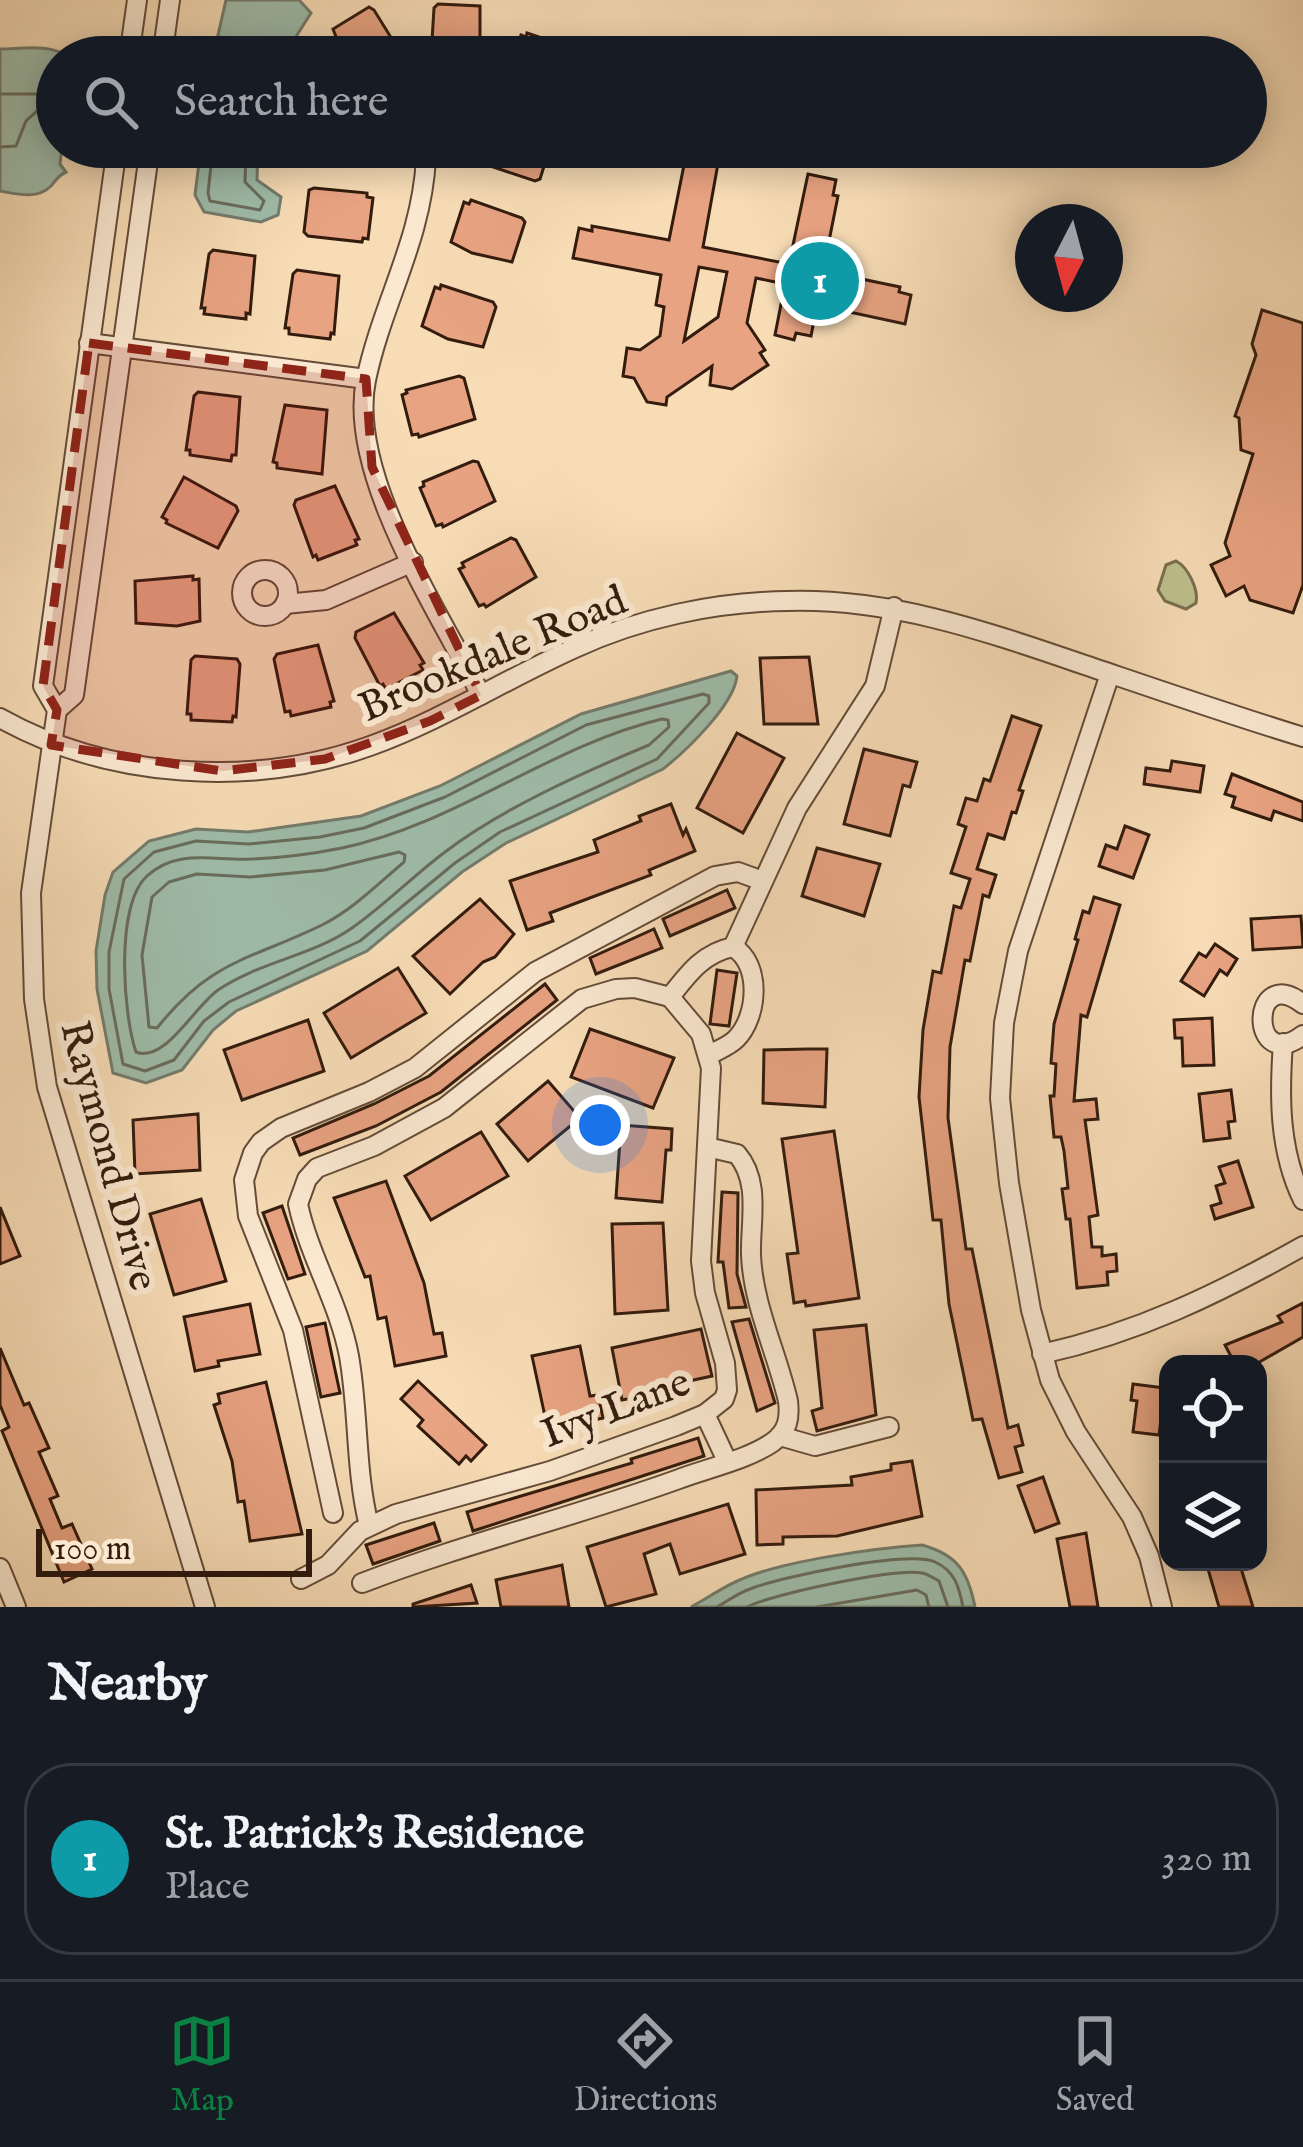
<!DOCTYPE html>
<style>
body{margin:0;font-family:"IM FELL English",serif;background:#20242c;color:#f1f3f6}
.controls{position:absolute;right:36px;bottom:36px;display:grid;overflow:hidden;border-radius:24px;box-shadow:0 6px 30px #0003}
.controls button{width:108px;height:108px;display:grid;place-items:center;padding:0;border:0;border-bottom:3px solid #363941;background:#171b24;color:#f1f3f6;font:60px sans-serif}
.compass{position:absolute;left:1015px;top:204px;width:108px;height:108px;border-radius:50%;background:#171b24;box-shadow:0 6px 30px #0003;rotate:186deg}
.scale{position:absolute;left:36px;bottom:30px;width:276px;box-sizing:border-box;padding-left:12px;border:6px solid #331c0e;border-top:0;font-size:33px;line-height:42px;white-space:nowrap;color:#331c0e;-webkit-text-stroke:9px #fae8d0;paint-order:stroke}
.you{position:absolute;left:600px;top:1125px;width:42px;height:42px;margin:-30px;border:9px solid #fff;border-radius:50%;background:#1a73e8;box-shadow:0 0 0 18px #1a73e833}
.badge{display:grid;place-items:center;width:78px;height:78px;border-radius:50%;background:#0b8043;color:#fff;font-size:39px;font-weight:700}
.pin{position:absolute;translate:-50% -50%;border:6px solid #fff;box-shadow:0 3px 12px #0006}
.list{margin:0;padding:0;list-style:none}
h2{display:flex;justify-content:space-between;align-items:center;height:156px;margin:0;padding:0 48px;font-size:51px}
h2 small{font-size:39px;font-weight:400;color:#9ea1a6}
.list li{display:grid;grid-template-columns:78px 1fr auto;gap:36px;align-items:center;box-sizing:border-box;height:192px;margin:0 24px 24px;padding:0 24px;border:3px solid #363941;border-radius:48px}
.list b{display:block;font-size:45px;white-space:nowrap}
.list p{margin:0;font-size:39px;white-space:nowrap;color:#9ea1a6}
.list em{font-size:39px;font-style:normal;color:#9ea1a6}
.icon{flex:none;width:66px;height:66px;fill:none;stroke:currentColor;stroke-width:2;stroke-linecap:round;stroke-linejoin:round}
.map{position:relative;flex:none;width:1303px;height:1607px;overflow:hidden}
.search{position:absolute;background:#171b24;box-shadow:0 6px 30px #0003;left:36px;right:36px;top:36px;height:132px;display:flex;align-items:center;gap:30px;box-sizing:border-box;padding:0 42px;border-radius:66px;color:#9ea1a6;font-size:45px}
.sheet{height:372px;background:#171b24}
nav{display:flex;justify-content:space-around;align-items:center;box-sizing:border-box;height:168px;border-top:3px solid #363941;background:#171b24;font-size:33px;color:#9ea1a6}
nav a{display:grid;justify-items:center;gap:6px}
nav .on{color:#0b8043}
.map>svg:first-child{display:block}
.grass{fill:url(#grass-tufts);stroke:#786e4e;stroke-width:3}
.water{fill:#9ebcaa;stroke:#737c6c;stroke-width:3}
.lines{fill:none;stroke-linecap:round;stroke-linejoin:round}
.shore{stroke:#686c5c;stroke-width:3}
.building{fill:#e8a382;stroke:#331c0e;stroke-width:3;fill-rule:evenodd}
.minor-casing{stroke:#644c38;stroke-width:22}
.minor{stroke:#fae8d0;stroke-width:18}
.marked{fill:#8f2418;fill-opacity:0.2;stroke:#8f2418;stroke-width:9;stroke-dasharray:24 15;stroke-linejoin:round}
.labels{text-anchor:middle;stroke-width:12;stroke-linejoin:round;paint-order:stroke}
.street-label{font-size:42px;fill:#331c0e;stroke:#fae8d0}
</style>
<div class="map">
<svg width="1303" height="1607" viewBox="0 0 1303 1607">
<defs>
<pattern id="grass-tufts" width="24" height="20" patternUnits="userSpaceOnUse" patternTransform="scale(3)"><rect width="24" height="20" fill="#bdc08d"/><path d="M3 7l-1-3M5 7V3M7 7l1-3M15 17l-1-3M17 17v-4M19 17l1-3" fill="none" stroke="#a3a478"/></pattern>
</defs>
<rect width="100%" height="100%" fill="#f7dcb6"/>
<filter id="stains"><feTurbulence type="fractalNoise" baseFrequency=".00167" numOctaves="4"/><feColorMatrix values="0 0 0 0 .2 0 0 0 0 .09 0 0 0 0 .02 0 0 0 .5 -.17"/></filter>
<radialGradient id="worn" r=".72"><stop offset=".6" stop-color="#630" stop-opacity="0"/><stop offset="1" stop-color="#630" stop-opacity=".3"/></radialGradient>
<path class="grass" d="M1176,561c12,6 23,29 20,42l-10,6 -21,-8 -7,-11 8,-25z"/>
<g class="water">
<path d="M226,0h73l12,13 -28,44h-70z"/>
<path d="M0,49c20,0 52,-6 67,8h-10v90h5l-2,17 6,8c-7,3 -11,9 -15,14 -14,14 -34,8 -51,5z"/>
<path d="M201,147h57l-1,33 24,17 -3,18 -17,7 -57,-10 -9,-17z"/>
<path d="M731,671l6,5c-3,29 -51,75 -74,93l-157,74 -44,29 -95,79 -131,60 -23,19 -31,40 -36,13 -33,-10 -16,-84 -1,-38 9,-56 8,-23 36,-31 47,-12 52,3 113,-16 79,-30 141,-72z"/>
<path d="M922,1545c36,10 46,27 53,62h-284c17,-9 33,-21 51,-28 41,-18 134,-31 180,-34z"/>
</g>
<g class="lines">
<g class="shore">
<path d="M0,94h41l7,7 -22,20 -10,25 -16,1"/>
<path d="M213,147l-5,46 2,8 50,9 4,-9 -19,-19 1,-35"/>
<path d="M703,694l6,2v7l-52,56 -157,73 -45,31 -95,78 -131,61 -25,19 -30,39 -29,11 -22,-7 -14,-75v-37l15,-73 30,-27 42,-11 53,3 71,-7 44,-9 81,-31 141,-72z"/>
<path d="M662,719l6,1 1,7 -20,18c-65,27 -148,64 -204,107 -32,24 -60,53 -93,76 -40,28 -93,34 -134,62 -25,18 -53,73 -82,62 -13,-38 -21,-147 11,-176 31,-28 66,-15 104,-17 30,-1 61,-5 91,-11 115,-24 207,-102 320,-129z"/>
<path d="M399,852l6,3 -1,7c-26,22 -52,48 -82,63 -74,36 -110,34 -165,103l-8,-1 -7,-72 10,-58 17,-15 28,-8 53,3 75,-7z"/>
<path d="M717,1607c11,-6 21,-14 33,-18 30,-12 158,-39 185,-27 20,9 24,25 28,45"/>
<path d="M747,1607c25,-13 148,-39 175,-34 6,1 11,5 17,8l9,26"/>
<path d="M817,1607l100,-17 9,5 3,12"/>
</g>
</g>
<g class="building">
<path d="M438,4l42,2v51h-49l3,-49z"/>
<path d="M369,7l5,3 29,47h-55l-6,-5 -9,-23z"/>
<path d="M527,33l62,21v3h-75l7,-22 5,2z"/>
<path d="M483,147h67l-10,32 -5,2 -51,-17 -5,-5z"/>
<path d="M692,153l27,5 -16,89 86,17 19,-90 28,6 -3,15 5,1 -15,75 77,16 -1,5 12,3 -6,29 -88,-19 -6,31 -15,-3 -2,7 -19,-5 10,-51 -29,-6 -9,45 18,27 -5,3 8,12 -36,24 -22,-4 2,-19 -45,31 -1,8 -19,-3 -13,-24 -11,-2 4,-28 13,2 20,-14 4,-29 -8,-2 5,-30 -88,-17 6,-30 13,3v-5l77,14 15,-75h5zM699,267l28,5 -9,45 -34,24z"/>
<path d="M314,188l53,5v4l6,1 -5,41 -5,-1 -1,4 -54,-6 -4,-4 5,-42z"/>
<path d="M471,200l51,18 3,4 -13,40 -40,-9 -21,-11 13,-40 5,2z"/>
<path d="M213,250l42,6 -5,58 -4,-1v6l-42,-5 1,-6h-4l8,-54z"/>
<path d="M297,270l42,6 -5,58 -3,-1 -1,6 -41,-5v-6h-4l8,-54z"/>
<path d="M441,285l52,17 3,5 -13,40 -35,-8 -26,-13 13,-39 5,2z"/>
<path d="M1262,310l41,13v262l-10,28 -43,-13 -6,-14 -18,10 -15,-31 19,-9 -5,-13 28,-89 -12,-4 -2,-32 -4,-2 21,-61 -4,-11z"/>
<path d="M459,376l5,2 11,41 -56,18 -1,-3 -6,1 -10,-40 5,-2 -1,-3z"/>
<path d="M198,392l42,5 -4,58h-4l-1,6 -41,-6v-5h-4l8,-54z"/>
<path d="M285,405l42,5 -5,64 -45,-6v-5l-4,-1z"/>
<path d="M473,461l5,1 17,39 -52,26 -1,-3 -6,2 -16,-38 4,-2 -1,-4z"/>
<path d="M184,477l52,29 2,5 -20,37 -52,-25 1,-3 -5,-3z"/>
<path d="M335,486l24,53 -4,1 2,5 -39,15 -2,-5 -3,2 -19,-52 2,-5z"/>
<path d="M511,538l5,2 20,37 -50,30 -2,-3 -5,2 -20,-37 5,-2 -2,-4z"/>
<path d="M193,576v4l6,-1 1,42 -23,5 -41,-3 -1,-42z"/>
<path d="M394,613l30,50 -4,2 3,5 -37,19 -3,-5 -3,2 -25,-48 1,-6z"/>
<path d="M318,645l16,56 -4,1 1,5 -40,9 -1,-5 -5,1 -11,-53 3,-5z"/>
<path d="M195,656l42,3 3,5 -4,53 -3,-1 -1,6 -41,-2v-6h-4l4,-54z"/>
<path d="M809,657l9,67h-54l-4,-66z"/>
<path d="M1012,716l29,10 -22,64 4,1 -7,22 -4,-1 -8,27 -16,-5 -11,35 19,6 -7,22 -6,-2 -13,66 -5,-1 -15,87 -2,71 18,131h6l36,179 10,-3 5,20 -8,2 7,25 -23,6 -17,-59 -9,1 -24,-116 -8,-84h-8l-14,-123 4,-67 10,-59 8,2 13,-67 7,2 9,-29 -19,-6 15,-46 -8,-3 8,-26 11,3 7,-22 6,2z"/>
<path d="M737,733l47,25 -41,75 -46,-25z"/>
<path d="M864,749l53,13 -7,25 -7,-2 -13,51 -46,-12z"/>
<path d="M1172,761l32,5 -4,26 -56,-8 2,-16 24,3z"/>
<path d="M1232,774l71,28v19l-29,-10 -3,9 -39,-13 3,-10 -10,-3z"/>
<path d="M671,804l12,31 3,-6 9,22 -46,19 2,5 -101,38 3,8 -26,9 -17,-49 88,-29 -4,-12 47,-19 -2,-5z"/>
<path d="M1125,826l24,9 -16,43 -34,-12 7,-21 11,4z"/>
<path d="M817,848l63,16 -16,52 -62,-20z"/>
<path d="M727,890l8,18 -65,28 -7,-17z"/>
<path d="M1094,897l26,8 -33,112 -6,-2 -7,86 22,-2 2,20 -13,1 13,95 -9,2 3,30h10v9l14,-2 1,17 -10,1 1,13 -31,3 -7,-69h-4l-4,-30 6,-1 -4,-37 -3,-14h-7l-4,-41h4l2,-32 -5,-1 3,-39 24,-84 -3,-1 8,-28 6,2z"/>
<path d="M480,899l34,35 -19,23 -12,5 -33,32 -37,-38z"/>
<path d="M1301,916l2,31 -50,3 -2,-31z"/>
<path d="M654,929l8,19 -66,26 -6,-16z"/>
<path d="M1215,944l22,15 -10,16 -7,-5 -16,26 -23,-15 18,-28 7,4z"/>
<path d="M398,968l28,45 -75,45 -27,-45z"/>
<path d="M717,970l20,3 -8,53 -19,-2z"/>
<path d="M545,984l12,16 -116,92 -65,34 -76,29 -7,-17 81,-34 55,-28z"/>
<path d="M1212,1018l2,47 -31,1 -1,-28h-7l-1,-18z"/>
<path d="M308,1020l16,51 -82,29 -18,-50z"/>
<path d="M590,1029l84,29 -21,50 -82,-31z"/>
<path d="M808,1049h19l-2,58 -62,-4 1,-53z"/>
<path d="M548,1081l32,37 -52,43 -31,-37z"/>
<path d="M1231,1090l4,31 -7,1 2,16 -26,3 -5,-47z"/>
<path d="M198,1114l2,56 -65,4 -2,-54z"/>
<path d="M621,1125l51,4 -1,21h-5l-4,52 -46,-4z"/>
<path d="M834,1131l25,167 -53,8 -1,-5 -11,2 -7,-49 11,-1 -16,-114z"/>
<path d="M481,1132l27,44 -77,44 -26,-44z"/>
<path d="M1238,1161l15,46 -38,12 -4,-13 10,-3 -5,-17 9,-3 -6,-16z"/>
<path d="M386,1181l38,102 10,51 8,-1 4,23 -51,10 -9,-49 -8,2 -8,-43 -5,1 -31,-79z"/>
<path d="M722,1192l16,1 -1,81 9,33 -17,1 -6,-46h-5z"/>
<path d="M201,1199l25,82 -52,14 -24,-81z"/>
<path d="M282,1206l23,68 -17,5 -25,-66z"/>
<path d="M0,1207l20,49 -20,8z"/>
<path d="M663,1223l5,87 -53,4 -3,-90z"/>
<path d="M1303,1303v34l-47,27h-21l-10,-19 57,-23 -4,-6z"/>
<path d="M250,1304l10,50 -42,7 1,5 -24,5 -11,-54z"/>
<path d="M749,1319l26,84 -18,8 -25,-89z"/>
<path d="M325,1323l15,70 -19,4 -15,-70z"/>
<path d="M866,1325l10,90 -59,16 -5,-20 10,-3 -8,-78z"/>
<path d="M701,1329l11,47 -65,14 1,5 -26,5 -10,-52z"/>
<path d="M580,1346l10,50 8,-1 5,23 -40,8 1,6 -15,3 -17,-79z"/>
<path d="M0,1348l24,57 5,-2 20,45 -10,4 19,44 -8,3 12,29 10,-4 20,45 -28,13 -62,-151 7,-4 -9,-22z"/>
<path d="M418,1381l68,64 -15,16 -5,-5 -7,8 -41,-38 5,-6 -22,-21z"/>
<path d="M266,1382l36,152 -52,7 -6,-40 -6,1 -6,-41 -18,-56 6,-2 -2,-9z"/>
<path d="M1133,1384l32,4 -6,47 -26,-3 4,-31 -6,-1z"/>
<path d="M698,1438l6,18 -231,75 -6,-19 165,-49 -1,-4z"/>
<path d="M912,1461l10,55 -85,20 -54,1v7l-26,1 -1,-55 96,-5 -1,-8 40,-7v-6z"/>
<path d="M1043,1477l16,46 -24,9 -17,-46z"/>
<path d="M728,1504l17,50 -65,20 -10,-30 -26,10 12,40 -50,13 -19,-60z"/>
<path d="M434,1523l6,18 -67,23 -7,-19z"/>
<path d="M1086,1533l12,74h-28l-13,-68z"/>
<path d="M1232,1562h7l14,45h-34l-11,-38z"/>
<path d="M562,1565l7,42h-68l-5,-27z"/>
<path d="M471,1585l6,18 -64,4v-3z"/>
</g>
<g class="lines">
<g class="minor-casing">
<g id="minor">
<path d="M129,57l8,-57"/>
<path d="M162,57l8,-57"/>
<path d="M117,147l-74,539 14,24 -26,183 3,106 13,88 158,520"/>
<path d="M404,147l7,8 15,3 18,-11"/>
<path d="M426,158c-4,82 -44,145 -60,222 -19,94 73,232 115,315"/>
<path d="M89,343l277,36"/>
<circle cx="265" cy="593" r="23"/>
<path d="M285,604l41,-4 87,-38"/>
<path d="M1110,674l-92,277 -14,72 -4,75 9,85 22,127 19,70 26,52 56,85 17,39 13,51"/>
<path d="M57,710l17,-15 76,-548"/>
<path d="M0,718c109,61 253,70 370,28 72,-26 136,-67 205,-98 65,-30 140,-46 212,-47 103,-3 195,29 292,62 74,25 149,51 224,74"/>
<path d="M733,947l64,-139 78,-122 19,-79"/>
<path d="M1303,1004c-54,-42 -54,72 0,31"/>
<path d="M1283,1043c-4,54 -4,108 20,157"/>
<path d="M709,1055c9,-5 20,-9 27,-16 22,-22 26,-75 -3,-92"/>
<path d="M1042,1354c95,-21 176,-60 261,-108"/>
<path d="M705,1414l22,47"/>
<path d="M780,1436l35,10 74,-19"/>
<path d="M333,1513l-40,-183 -45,-114 -4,-36 9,-27 8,-11 20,-14 88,-36 46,-24 120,-96 180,-96 23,-4 22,8"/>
<path d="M369,1526c-14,-57 -10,-113 -20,-170 -10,-53 -40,-100 -51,-152l9,-25 10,-11 57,-22 70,-38 138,-109 34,-10 19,-1 35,9c18,-23 33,-44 63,-50"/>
<path d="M0,1568l16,39"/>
<path d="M301,1579l27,-14 32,-34 36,-17 154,-43 126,-45 29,-12 19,-15 3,-9 -2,-27 -20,-70 -4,-32 10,-193 -10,-34 -31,-37"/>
<path d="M362,1583c104,-40 212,-66 317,-104 29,-11 68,-19 94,-37 15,-11 17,-24 15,-41 -11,-48 -35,-96 -37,-146 -1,-34 10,-73 -14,-101l-30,-7"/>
</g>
</g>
<use href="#minor" class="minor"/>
</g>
<path class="marked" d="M89,343l277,36 6,88 109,228 -51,26 -105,38 -103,12 -171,-26 6,-35 -14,-24z"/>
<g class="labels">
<g class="street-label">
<text transform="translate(492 652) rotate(-23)" y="15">Brookdale Road</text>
<text transform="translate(111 1155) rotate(75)" y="15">Raymond Drive</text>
<text transform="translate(615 1406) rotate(-21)" y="15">Ivy Lane</text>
</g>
</g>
<rect width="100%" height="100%" filter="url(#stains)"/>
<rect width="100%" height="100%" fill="url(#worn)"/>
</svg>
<div class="controls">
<button><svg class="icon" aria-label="locate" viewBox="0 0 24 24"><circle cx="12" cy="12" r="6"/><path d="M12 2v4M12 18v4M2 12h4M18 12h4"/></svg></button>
<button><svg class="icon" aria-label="layers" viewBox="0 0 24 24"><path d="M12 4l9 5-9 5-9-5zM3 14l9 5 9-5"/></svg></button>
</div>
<svg class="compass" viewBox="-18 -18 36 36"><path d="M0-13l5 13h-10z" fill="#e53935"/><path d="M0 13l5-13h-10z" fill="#9ea1a6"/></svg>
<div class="scale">100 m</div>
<div class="you"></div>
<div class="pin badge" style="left:820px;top:281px;background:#0f9aa8">1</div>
<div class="search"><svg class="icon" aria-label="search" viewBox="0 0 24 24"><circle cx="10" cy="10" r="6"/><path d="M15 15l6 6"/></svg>Search here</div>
</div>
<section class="sheet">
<h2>Nearby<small></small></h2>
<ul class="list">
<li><span class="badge" style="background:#0f9aa8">1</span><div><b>St. Patrick's Residence</b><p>Place</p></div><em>320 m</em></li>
</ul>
</section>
<nav>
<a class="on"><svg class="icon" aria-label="map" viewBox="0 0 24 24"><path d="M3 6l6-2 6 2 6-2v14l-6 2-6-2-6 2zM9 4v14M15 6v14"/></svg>Map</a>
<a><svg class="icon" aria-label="directions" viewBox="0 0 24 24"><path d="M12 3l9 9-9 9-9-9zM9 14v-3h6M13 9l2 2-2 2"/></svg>Directions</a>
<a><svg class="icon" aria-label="saved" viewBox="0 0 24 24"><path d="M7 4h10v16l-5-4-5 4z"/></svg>Saved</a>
</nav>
